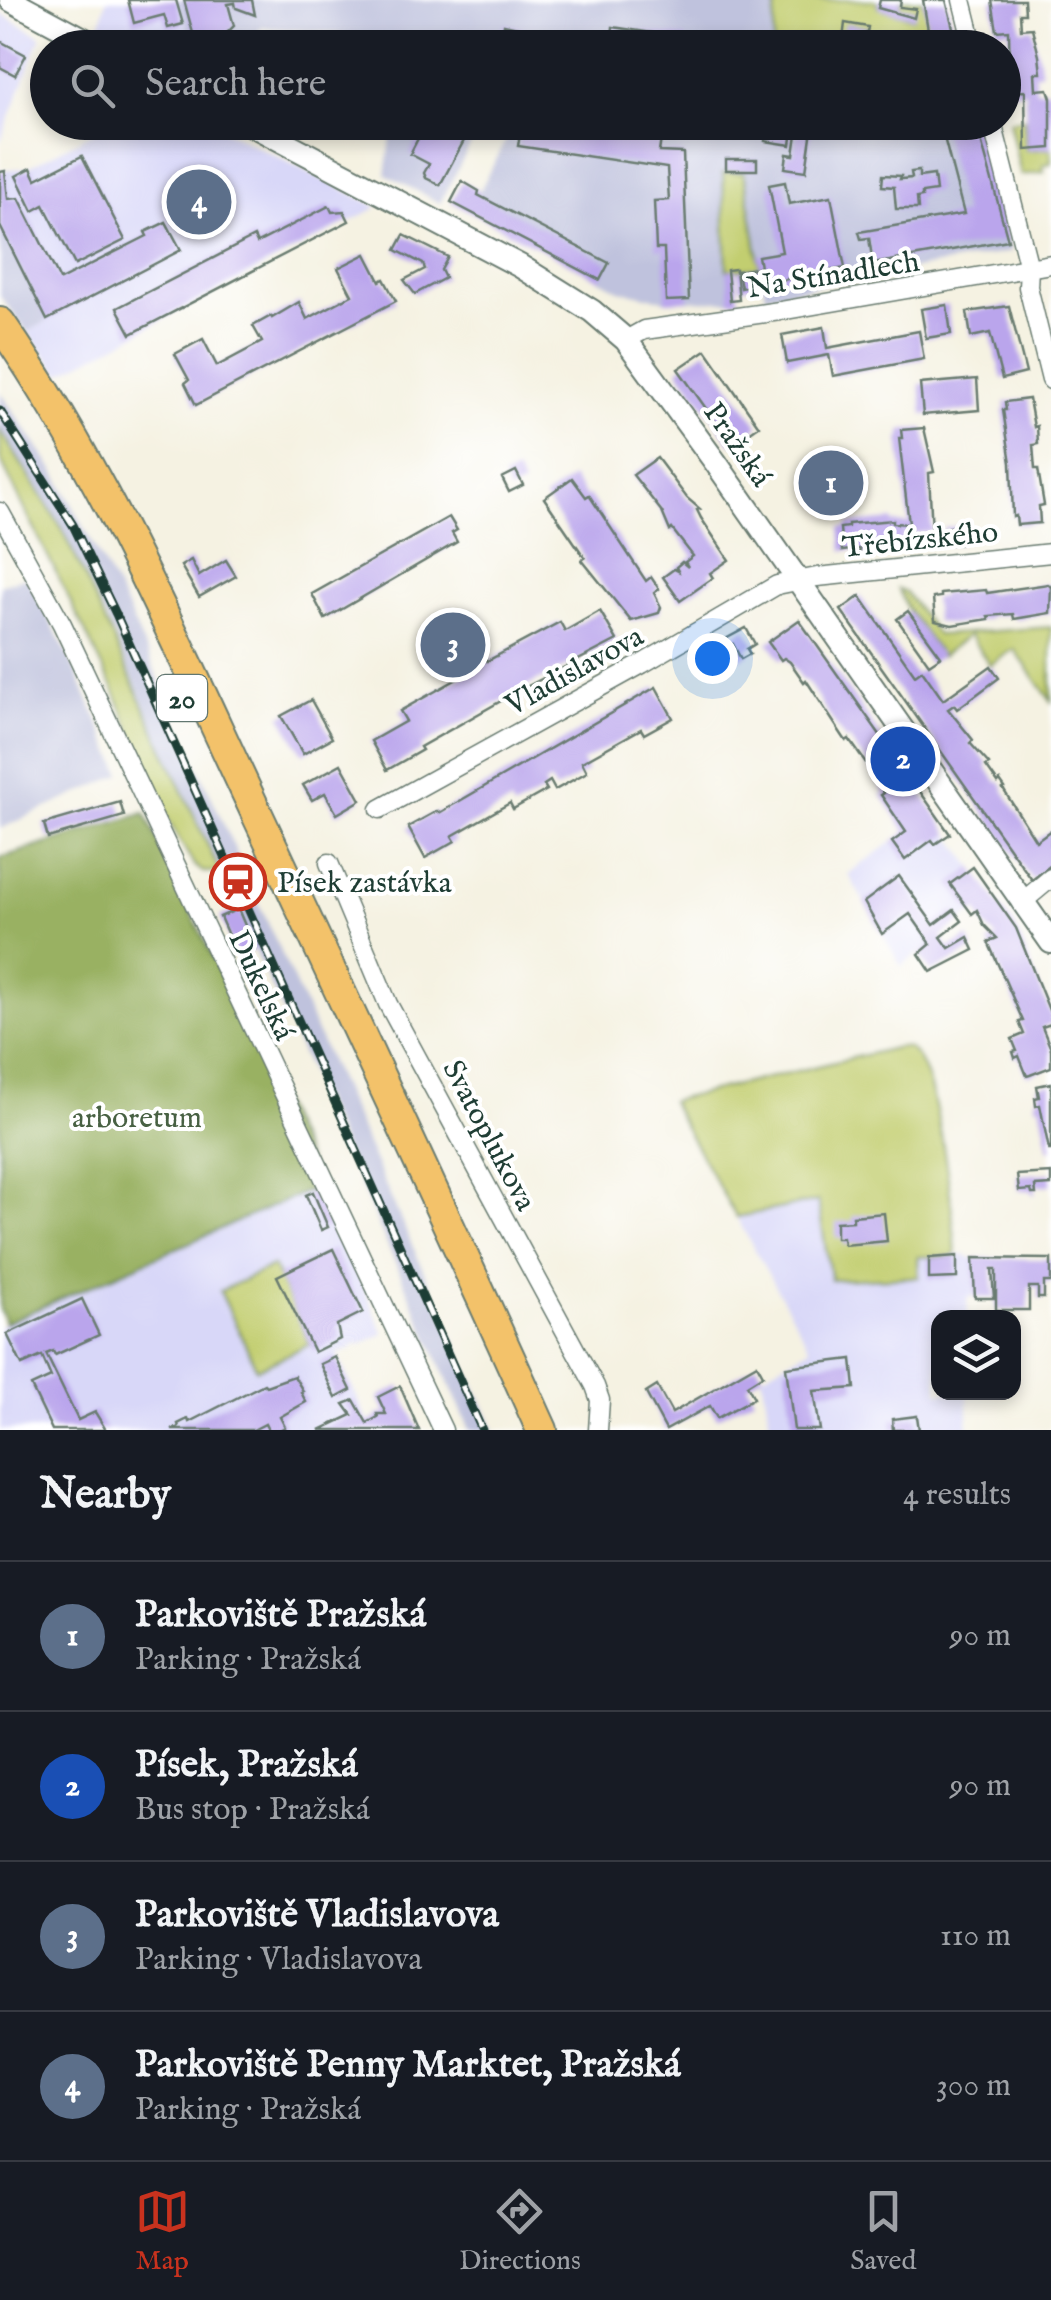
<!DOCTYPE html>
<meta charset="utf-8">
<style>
body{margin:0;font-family:"IM FELL English",serif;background:#242831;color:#f1f3f6}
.controls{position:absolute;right:30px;bottom:30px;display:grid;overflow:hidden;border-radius:20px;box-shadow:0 5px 15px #0003}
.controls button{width:90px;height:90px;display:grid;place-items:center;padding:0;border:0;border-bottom:2px solid #363941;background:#171b24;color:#f1f3f6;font:50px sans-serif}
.you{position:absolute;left:712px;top:658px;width:35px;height:35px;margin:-25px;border:8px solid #fff;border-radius:50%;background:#1a73e8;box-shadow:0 0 0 15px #1a73e833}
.badge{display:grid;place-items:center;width:65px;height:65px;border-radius:50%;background:#c8321e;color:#fff;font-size:32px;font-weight:700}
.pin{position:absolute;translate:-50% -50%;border:5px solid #fff;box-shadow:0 2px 10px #0006}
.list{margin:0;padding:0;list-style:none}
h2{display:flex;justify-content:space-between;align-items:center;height:130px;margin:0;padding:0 40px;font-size:42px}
h2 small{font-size:32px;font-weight:400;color:#9ea1a6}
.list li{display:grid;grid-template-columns:65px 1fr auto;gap:30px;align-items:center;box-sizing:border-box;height:150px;padding:0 40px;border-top:2px solid #363941}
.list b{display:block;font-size:38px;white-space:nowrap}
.list p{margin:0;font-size:32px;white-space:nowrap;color:#9ea1a6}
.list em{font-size:32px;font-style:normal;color:#9ea1a6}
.icon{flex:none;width:55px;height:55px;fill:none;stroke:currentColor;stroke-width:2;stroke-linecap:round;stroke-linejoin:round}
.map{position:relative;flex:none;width:1051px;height:1430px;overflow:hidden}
.search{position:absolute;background:#171b24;box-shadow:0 5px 15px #0003;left:30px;right:30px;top:30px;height:110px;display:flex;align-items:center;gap:25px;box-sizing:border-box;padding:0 35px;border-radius:55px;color:#9ea1a6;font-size:38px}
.sheet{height:730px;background:#171b24}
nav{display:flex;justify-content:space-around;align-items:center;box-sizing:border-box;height:140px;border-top:2px solid #363941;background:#171b24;font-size:28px;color:#9ea1a6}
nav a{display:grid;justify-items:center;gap:5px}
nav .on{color:#c8321e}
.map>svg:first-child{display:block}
.built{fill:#d8d7f8}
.industrial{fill:#bfc2dd}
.green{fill:#c2ce70;stroke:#708652;stroke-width:2.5}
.forest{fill:#99b162;stroke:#5c774b;stroke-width:2.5}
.building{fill:#baa5ec}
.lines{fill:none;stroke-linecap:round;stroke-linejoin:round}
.minor-casing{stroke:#6a7c71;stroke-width:21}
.tertiary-casing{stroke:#6a7c71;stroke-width:26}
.trunk-casing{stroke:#6a7c71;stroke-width:34}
.minor{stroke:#fff;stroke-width:18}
.tertiary{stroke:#fff;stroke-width:22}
.trunk{stroke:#f3c26a;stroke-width:30}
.rail-casing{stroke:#1f3d34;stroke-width:9}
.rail{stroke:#fff;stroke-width:5;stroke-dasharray:15;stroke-linecap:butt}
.labels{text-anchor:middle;stroke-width:8;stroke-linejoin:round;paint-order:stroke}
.shield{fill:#fff;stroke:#627771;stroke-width:2.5}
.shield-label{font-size:28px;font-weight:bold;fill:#1f3d34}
.street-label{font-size:30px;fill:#1f3d34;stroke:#fff}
.poi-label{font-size:30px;fill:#1f3d34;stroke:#fff;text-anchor:start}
.park-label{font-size:30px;fill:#486143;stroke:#fff}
</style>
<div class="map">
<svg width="1051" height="1430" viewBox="0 0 1051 1430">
<rect width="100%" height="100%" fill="#fff"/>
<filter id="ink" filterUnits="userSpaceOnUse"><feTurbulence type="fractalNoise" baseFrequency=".01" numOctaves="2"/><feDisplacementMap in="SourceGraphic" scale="20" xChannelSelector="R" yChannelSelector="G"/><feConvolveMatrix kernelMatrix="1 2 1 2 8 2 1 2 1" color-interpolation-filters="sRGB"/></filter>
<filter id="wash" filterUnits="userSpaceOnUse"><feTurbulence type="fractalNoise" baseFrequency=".0048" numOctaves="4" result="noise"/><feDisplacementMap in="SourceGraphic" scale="40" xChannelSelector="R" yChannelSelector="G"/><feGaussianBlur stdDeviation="2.25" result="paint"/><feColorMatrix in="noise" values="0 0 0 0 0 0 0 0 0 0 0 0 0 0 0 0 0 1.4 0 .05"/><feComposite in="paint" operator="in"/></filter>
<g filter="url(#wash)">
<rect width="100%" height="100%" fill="#f5f2e2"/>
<g class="built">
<path d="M106,0h73l14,47h-54l-39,-20z"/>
<path d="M0,13l41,23 -41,107z"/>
<path d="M110,123h100l168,84 -318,167 -33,-42 21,-11 -48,-93v-58l27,-2z"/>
<path d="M934,812l60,85 -93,69 -53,-92z"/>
<path d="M319,1186l65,148 -47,20 35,76h-372v-104z"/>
<path d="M818,1201l13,79 88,-4 -2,-19 47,-2 9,4 1,37 -7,1 1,20 -30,1v74l30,1v37h-197l-9,-55 48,-27 -74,-131z"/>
</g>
<g class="industrial">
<path d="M179,0h597l-3,48h-370v-8l-140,-13 -21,20h-49z"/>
<path d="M393,123h89l-42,80 -54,-28z"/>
<path d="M515,123h463l33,129 -246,43 -22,-122h-20l7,128 -65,-1 -46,-10 -150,-79z"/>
<path d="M0,228l48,93 -21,11 -27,-36z"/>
<path d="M0,392l55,79 72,137 368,822h-25l-364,-812 -43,-88 -63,-100z"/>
<path d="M27,577l42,80 53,117 -122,55v-244z"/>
</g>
<g class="green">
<path d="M776,0h96l7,3 -1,4 35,11 2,-9 -15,-2 1,-7h22l10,43 -2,4h-48v-7l-17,-2 2,-11 -22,-3 -4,22 4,1 -73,1z"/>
<path d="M1024,118l2,32 25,-2v15l-8,2 1,7 -23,3 -12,-54z"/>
<path d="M744,172l16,95 -33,3 -4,-97z"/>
<path d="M0,430l63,100 157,342h-17l-9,-7 -25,-43 -54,-130 -115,-233z"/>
<path d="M898,589l7,3 32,43 114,-8v74l-37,-52 -24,16 -21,-30 -28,21 -33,-46z"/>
<path d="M898,1047c7,0 8,-1 14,4 27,23 42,167 44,205l-38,1 1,20 -88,3 -13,-79 -82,16 -66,-116z"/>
<path d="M273,1266l37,78 -53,25 -37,-78z"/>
</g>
<path class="forest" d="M145,813l174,373 -314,137 -5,-14v-451z"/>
<g id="blocks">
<g class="building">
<path d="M128,0h48l7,24 -15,4 -4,-13 -30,8z"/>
<path d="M184,0h68l3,15 -19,-7 -1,-5 -7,1 6,22 -22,22h-15z"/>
<path d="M880,0h21l-1,7 16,2 -2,9 -36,-10z"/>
<path d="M923,0h23l12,48h-27z"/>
<path d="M992,0h32l1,13h-5l1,16 11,-1 7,28 2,17h-6l1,17 12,-1 3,9v50l-25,2 -1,-59 -12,1 -1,-9h-2l-1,-53 -12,1z"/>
<path d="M845,23l23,4 -2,11 18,2 -1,8 -41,-1z"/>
<path d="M504,24l54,12 1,-4 27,4 -1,12h-85z"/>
<path d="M613,27l73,11 -2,10 -73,-2z"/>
<path d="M0,41l26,14 -11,20 -15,-8z"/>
<path d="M444,122l23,13 -27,50 -14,-7 -2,-5 5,-9 -19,-10 16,-31 13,7z"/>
<path d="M522,122h31l108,17 -2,13 24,1 6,147 -23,1 -2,-52h-8l-2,-48 15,-1 -2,-32 -149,-22z"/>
<path d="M768,122h26l-3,23 -26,-4z"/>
<path d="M836,122h76l-2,14z"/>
<path d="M940,122h36l32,118 -135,24 -4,-26 -8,1 -2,-7 105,-18z"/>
<path d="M798,127l14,2 -6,42 -21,-3 2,-14 7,1z"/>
<path d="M82,156l43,84 -50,25 -31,-60 -11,6 -17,-35 15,-8 5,11z"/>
<rect x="726" y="159" width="31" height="11"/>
<path d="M5,171l3,28 11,-1 41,82 87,-44 -2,-4 21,-10 15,28 -134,70 -47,-94v-54z"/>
<path d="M919,171v6l15,-2 2,16 -14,2v4l-5,1 1,11h-22l-2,-22 -12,-1 1,-11 18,1 -1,3 12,-1 -1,-6z"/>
<path d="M462,181l17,10 -1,4 131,68 -9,17 -149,-78z"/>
<path d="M785,182l4,22 42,-8 14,72 -104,20 -3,-17 22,-4 -2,-11 24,-4 -13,-67z"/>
<path d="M329,206l3,6 12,-1 5,10 -218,113 -14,-26 137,-71 3,6z"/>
<path d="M404,235l44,22 -7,13 4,8 -30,16 -11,-14 21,-11 -2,-5 -27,-14z"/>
<path d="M366,254l14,27 4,-2 12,22 -200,104 -11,-22 4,-3 -14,-26 28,-15 14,27 45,-24 -9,-16 18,-10 1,2 27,-16 8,17 45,-24 -14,-27z"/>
<path d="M736,269l3,31 -9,1 -3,-31z"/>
<path d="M947,305l4,29 -25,4 -5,-29z"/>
<path d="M1009,306l17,67 -24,6 -12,-46 -19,4 -4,-25z"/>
<path d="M824,327l3,21 92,-17 5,28 -91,17 -4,-21 -42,8 -5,-28z"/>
<path d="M706,350l53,76 -27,19 -54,-76z"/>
<path d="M977,379l2,31 -56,5 -3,-31z"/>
<path d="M1029,399l5,28 3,-1 1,18 -5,1 2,24h3l6,36 -5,1 1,17 -23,2 -1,-9 -3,1 -2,-54 -8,-53h3l-1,-8z"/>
<path d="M924,428l10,44 -5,1 3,59 -29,2 1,11 -27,6v2l-18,2v-6l-17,2 -2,-23 8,-1v-3l45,-4v3l16,1 -10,-86h3l-1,-8z"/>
<path d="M657,458l30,40 13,11 -3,1 4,8 28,42 -19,13 3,5 -33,23 -17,-24 11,-8 4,2 -2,-4 6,-5 6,5 -3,-5 8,-6 -21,-27 -2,2 -8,-19 -29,-37z"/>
<path d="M516,471l7,14 -14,7 -7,-14z"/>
<path d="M572,478l14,19 3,-2 57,86 5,-4 8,12 -5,4 7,14 -2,6 -28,8 -49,-61 3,-2 -41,-60z"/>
<path d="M449,517l8,13 -5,3 5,9 -132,77 -13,-25z"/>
<path d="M958,526l2,18 -15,1 -1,-17z"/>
<path d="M191,560l8,16 27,-16 10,16 -37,21 -18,-31z"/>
<path d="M1048,584l3,3 -1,26 -36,6 -1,-5 -25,2 1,3 -37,6 -17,-4 -2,-23 8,-1v-3l45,-4 1,3z"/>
<path d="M860,596l55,79 7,-5 21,30 48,-34 8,12 -42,31 -3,-4 -6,4 25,31 -3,3 19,21 -3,2 12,17 2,-2 5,7 -2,1 33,52 15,-11v35l-19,15 -191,-270z"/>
<path d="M600,611l17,29 -95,49 -102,58 2,3 -35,20 -16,-29 35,-20 -6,-10 59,-33 26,-20 2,3 73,-39 5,9z"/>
<path d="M908,611l33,45 -12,8 -32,-45z"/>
<path d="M799,620l151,214 -15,10 -3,-4 -27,20 -13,-18 14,-10 -25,-37 3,-2 -8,-16 -27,-38 -3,2 -4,-6 -36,-55 -2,2 -14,-20 -6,-4 -3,2 -13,-18z"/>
<path d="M746,628l9,16 -8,5 3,5 -9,5 -8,-15 -7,4 -4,-7z"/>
<path d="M656,687l17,31 -29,16 -3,-5 -59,33 5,10 -32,18 -5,-9 -6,4 3,5 -34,19 -3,-6 -58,33 3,5 -30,17 -17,-31 29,-16 2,2z"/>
<path d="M311,700l21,38 -29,16 -22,-38z"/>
<path d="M341,764l20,36 -24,14 -12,-21 -13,7 -9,-15z"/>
<path d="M120,802l4,14 -76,22 -4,-14z"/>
<path d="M973,867l43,61 35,87v9l-9,3 9,22v18l-21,8 -3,1 -8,-20 -4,2 -2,-6 4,-1 -5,-12 12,-5 -5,-12 4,-1 -35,-79 9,-4 -13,-13 -7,-15 -5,4 -22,-30z"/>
<path d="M899,876l35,49 20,-15 8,11 -21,16 8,11 19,-11 6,13 -43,22 -12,-18 12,-10 -21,-30 -28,20 -18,-32z"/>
<path d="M238,909l17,40 -17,9 -18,-41z"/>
<path d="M1051,1083v67h-2l-9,-45 -4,1 -1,-8 4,-1 -2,-11z"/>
<path d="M1051,1173v12l-16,1 1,8h-4l-1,-4 -12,1 -2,-16z"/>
<path d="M313,1192l15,35 -7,3 -15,-35z"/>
<path d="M884,1213l3,28 -43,4 -1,-7h-7v-16l17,-1v-5z"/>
<path d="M333,1249l30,63 -26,13 3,14 -26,13 -37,-76z"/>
<path d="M957,1256v22l-28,1v-21z"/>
<path d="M973,1258l78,1v23h-7v16h-6v-11h-9v23h-33v-41h-4l2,29h-19z"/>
<path d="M82,1299l17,36 -44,20 -2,-4 -7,3 32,66 17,-8 11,18h-54l-21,-44 20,-9 -9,-21 -20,9 -15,-31z"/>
<path d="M335,1357l16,33 -15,8 -16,-34z"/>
<path d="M852,1359l3,29 -41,3 6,39h-26l-8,-63z"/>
<path d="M757,1364l6,11 -16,10 7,13 -37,20 -7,-12 -44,24 -20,-37 11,-7 15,27z"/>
<path d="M294,1376l9,15 -2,1 5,10 -26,15 5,10 -6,3h-11l-3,-6 -12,6h-81l7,-3 -1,-3 10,-5 1,3 75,-38 2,2z"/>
<path d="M400,1386l19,44h-99l32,-15 -8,-11 10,-4 13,23 11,-6 -1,-3h9l-8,-17z"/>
<path d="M917,1416l2,14h-26l-1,-11z"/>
</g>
</g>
</g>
<g filter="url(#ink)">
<use href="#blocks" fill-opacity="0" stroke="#6a7c71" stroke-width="2.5"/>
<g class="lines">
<g class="minor-casing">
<g id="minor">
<path d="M962,0l12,48"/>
<path d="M992,122l37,146 -1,19 23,93"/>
<path d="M626,340l18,-10 136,-19 271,-47"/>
<path d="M0,512l62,112 381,806"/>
<path d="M380,809l262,-145 135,-79 40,-8 234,-24"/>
<path d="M329,863l59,141 207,382 5,14 -2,30"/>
<path d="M1021,903l30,-25"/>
</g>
</g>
<g class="tertiary-casing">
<g id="tertiary">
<path d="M11,0l89,48"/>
<path d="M246,122l274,144 72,45 34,29 90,123 335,479"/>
</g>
</g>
<g class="trunk-casing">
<path id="trunk" d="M0,323c105,151 178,323 256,489 96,205 193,411 286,618"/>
</g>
<use href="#minor" class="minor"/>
<use href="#tertiary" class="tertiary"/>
<use href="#trunk" class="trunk"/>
<g class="rail-casing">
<path id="rail" d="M0,411l73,114 43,89 366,816"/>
</g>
<use href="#rail" class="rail"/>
</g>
</g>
<defs>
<g id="station-ring" transform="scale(2.875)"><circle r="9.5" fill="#fff" stroke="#c8321e" stroke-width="1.5"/><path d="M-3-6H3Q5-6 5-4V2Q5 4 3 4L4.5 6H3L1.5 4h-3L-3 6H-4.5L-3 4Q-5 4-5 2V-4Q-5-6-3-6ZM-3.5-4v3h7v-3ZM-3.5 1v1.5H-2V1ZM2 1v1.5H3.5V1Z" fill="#c8321e"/></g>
</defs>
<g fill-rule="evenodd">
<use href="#station-ring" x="238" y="882"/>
</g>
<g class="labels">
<rect class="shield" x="157" y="675" width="50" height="46" rx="8"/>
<g class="shield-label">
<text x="182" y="708">20</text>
</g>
<g class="street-label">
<text transform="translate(833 274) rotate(-9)" y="10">Na Stínadlech</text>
<text transform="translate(738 444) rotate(55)" y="10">Pražská</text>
<text transform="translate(920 539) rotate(-6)" y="10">Třebízského</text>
<text transform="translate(574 670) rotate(-29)" y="10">Vladislavova</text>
<text transform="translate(262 985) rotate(65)" y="10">Dukelská</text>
<text transform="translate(490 1135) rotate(62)" y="10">Svatoplukova</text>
</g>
<g class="poi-label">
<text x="277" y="892">Písek zastávka</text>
</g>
<g class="park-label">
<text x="137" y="1127">arboretum</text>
</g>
</g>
</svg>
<div class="controls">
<button><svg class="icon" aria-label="layers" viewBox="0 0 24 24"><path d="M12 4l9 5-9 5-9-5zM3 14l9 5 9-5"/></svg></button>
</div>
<div class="you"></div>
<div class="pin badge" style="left:831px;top:483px;background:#5c6f8a">1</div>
<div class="pin badge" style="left:903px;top:759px;background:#1a4fb4">2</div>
<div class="pin badge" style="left:453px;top:645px;background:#5c6f8a">3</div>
<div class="pin badge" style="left:199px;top:202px;background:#5c6f8a">4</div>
<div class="search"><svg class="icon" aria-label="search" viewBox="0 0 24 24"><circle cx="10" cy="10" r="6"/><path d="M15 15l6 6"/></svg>Search here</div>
</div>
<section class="sheet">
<h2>Nearby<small>4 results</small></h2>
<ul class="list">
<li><span class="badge" style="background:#5c6f8a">1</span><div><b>Parkoviště Pražská</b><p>Parking · Pražská</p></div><em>90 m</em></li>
<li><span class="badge" style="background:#1a4fb4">2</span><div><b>Písek, Pražská</b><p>Bus stop · Pražská</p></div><em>90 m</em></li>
<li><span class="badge" style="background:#5c6f8a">3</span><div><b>Parkoviště Vladislavova</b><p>Parking · Vladislavova</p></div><em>110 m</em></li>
<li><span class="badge" style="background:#5c6f8a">4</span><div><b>Parkoviště Penny Marktet, Pražská</b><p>Parking · Pražská</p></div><em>300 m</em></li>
</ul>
</section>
<nav>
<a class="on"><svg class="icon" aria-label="map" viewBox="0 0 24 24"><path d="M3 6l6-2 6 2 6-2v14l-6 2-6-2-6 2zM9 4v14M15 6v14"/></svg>Map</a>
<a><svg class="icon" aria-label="directions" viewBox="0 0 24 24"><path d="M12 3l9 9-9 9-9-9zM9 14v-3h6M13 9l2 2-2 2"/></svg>Directions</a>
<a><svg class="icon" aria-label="saved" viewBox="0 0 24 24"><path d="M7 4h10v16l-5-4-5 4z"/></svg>Saved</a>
</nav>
